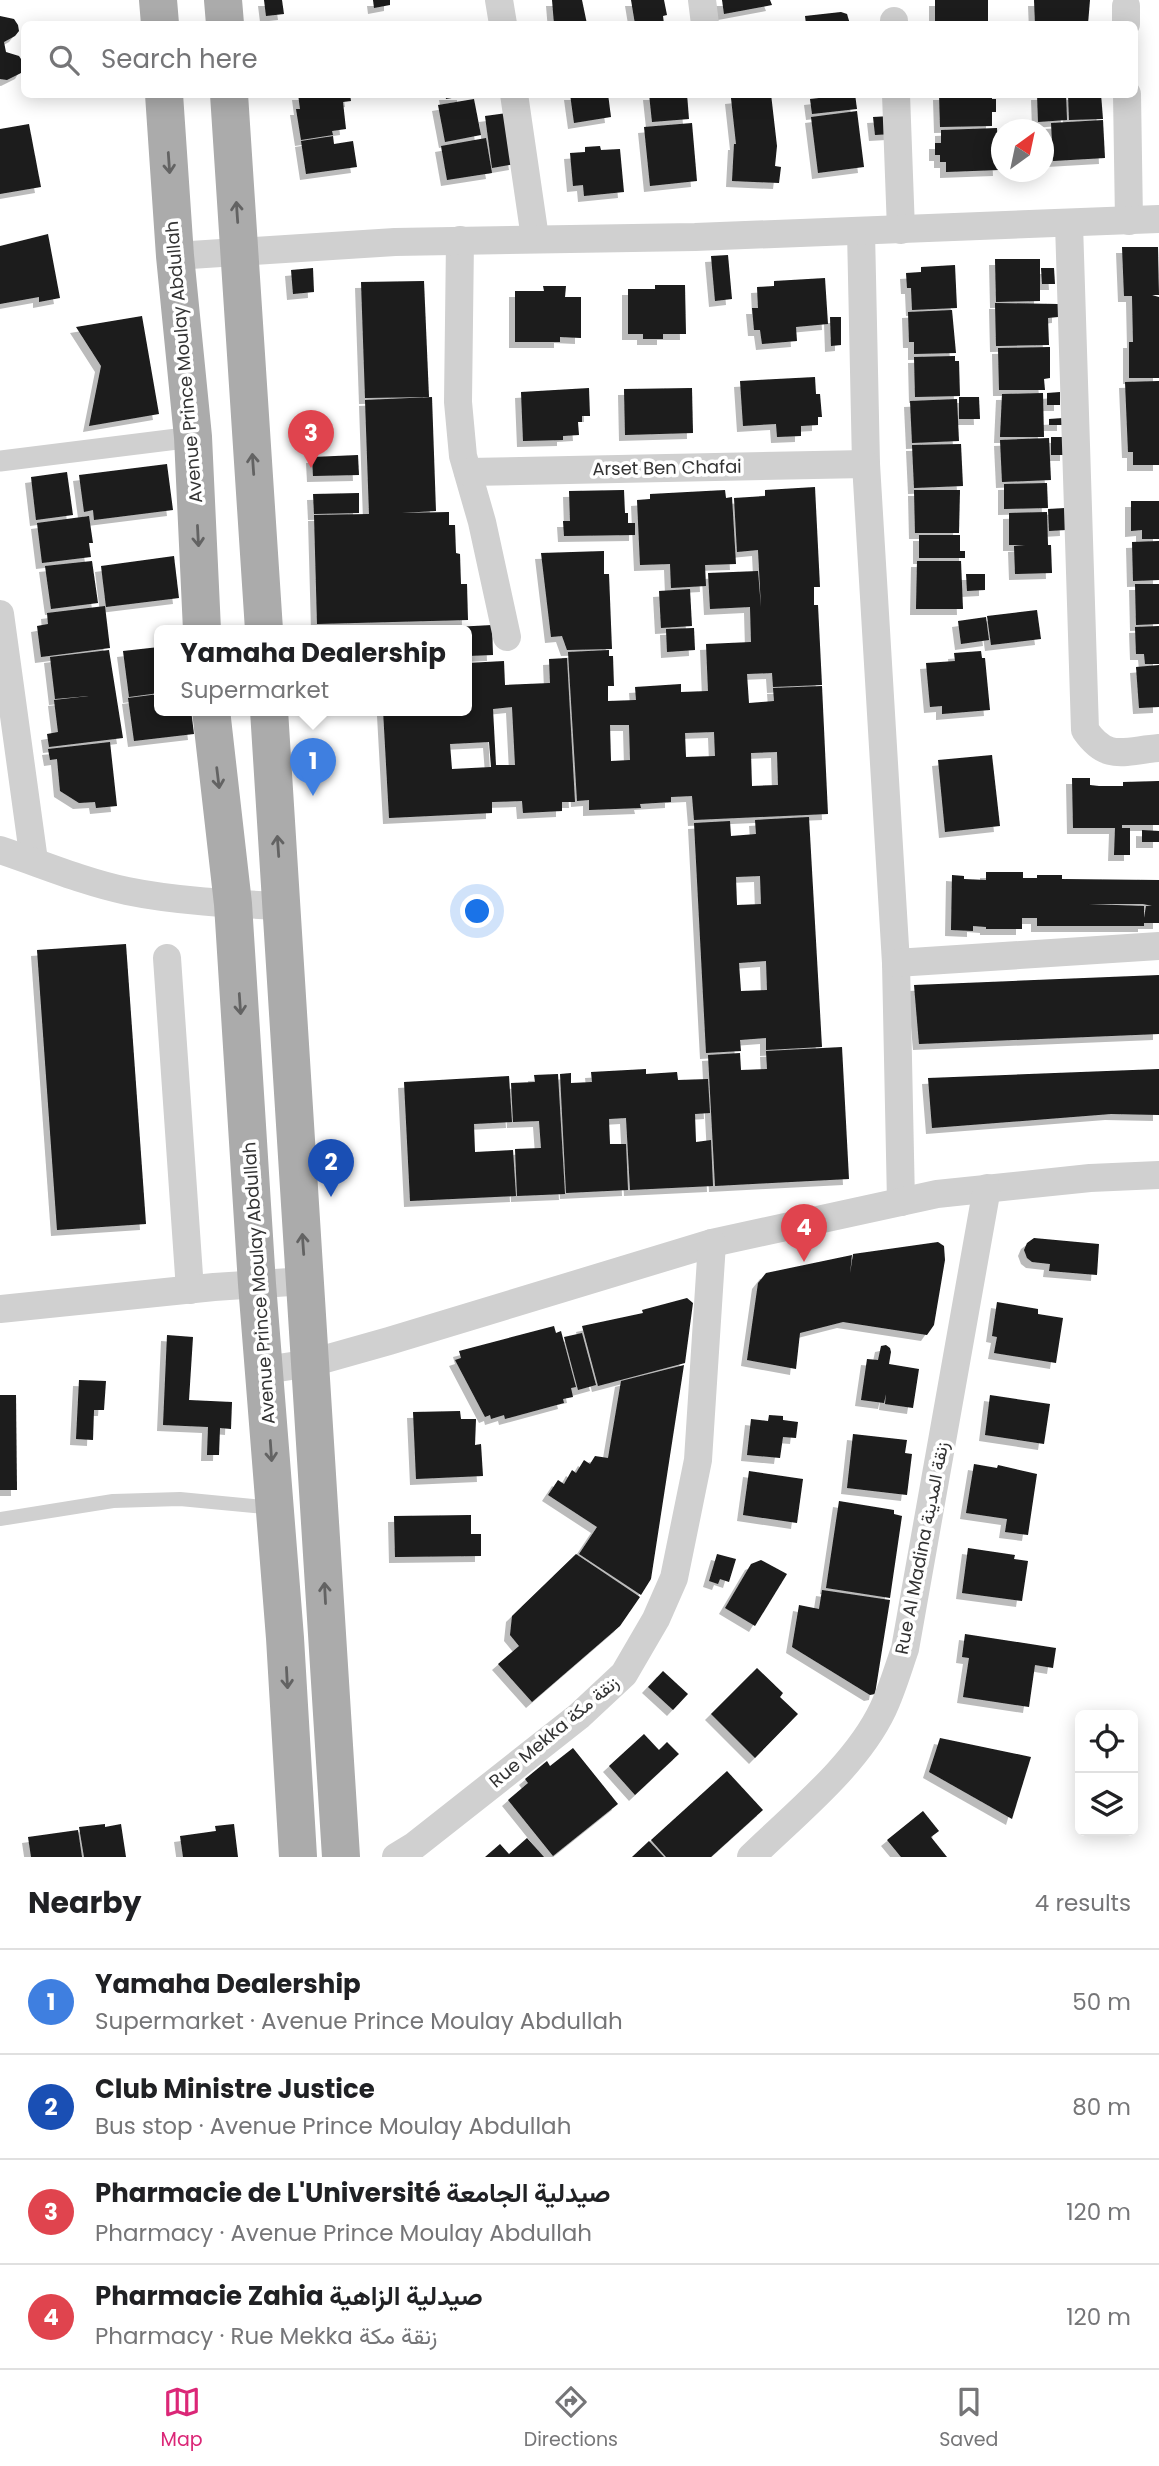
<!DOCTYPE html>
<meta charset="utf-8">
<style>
body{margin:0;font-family:Poppins,Vazirmatn,sans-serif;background:#f6f6f6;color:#202124}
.controls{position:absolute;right:21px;bottom:21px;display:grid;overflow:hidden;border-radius:10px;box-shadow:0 4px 18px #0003}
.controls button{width:63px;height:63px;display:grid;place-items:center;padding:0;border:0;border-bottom:2px solid #e0e0e0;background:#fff;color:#202124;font:35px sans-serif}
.compass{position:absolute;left:991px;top:119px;width:63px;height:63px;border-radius:50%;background:#fff;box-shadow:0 4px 18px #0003;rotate:33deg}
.you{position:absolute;left:478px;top:912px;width:24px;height:24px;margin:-18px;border:5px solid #fff;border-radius:50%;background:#1a73e8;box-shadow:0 0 0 10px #1a73e833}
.badge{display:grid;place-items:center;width:46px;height:46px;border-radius:50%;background:#db2777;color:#fff;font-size:23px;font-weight:700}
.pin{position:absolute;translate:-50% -58px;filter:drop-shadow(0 2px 4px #0008)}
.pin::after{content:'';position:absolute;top:37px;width:24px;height:21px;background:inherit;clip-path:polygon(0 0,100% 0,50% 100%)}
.popup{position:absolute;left:154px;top:625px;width:318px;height:91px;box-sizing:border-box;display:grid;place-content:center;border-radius:10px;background:#fff;filter:drop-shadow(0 2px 5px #0005);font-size:23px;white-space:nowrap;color:#757577}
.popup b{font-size:26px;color:#202124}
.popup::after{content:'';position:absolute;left:50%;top:100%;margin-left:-14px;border:14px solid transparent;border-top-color:#fff}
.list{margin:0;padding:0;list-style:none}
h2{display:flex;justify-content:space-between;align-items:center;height:91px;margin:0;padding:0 28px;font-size:30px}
h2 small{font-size:23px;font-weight:400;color:#757577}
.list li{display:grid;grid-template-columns:46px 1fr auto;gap:21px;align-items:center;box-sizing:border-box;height:105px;padding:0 28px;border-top:2px solid #e0e0e0}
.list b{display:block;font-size:26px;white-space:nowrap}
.list p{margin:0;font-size:23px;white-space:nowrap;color:#757577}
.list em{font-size:23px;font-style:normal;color:#757577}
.icon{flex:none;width:38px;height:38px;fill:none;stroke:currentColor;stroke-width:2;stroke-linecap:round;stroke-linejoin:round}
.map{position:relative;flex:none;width:1159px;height:1857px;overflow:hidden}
.search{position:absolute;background:#fff;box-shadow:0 4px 18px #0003;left:21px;right:21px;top:21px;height:77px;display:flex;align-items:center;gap:18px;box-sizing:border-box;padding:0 24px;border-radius:10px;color:#757577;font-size:26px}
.sheet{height:511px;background:#fff}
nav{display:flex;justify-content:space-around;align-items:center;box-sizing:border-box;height:98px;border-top:2px solid #e0e0e0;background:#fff;font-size:19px;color:#757577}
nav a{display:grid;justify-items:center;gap:4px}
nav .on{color:#db2777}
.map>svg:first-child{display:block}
.building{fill:#1a1a1a;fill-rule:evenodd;filter:url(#shadow)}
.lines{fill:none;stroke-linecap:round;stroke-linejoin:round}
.service{stroke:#d0d0d0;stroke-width:14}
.pedestrian{stroke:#d0d0d0;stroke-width:21}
.minor{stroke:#d0d0d0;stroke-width:28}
.primary{stroke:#ababab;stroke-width:38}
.oneway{stroke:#636363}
.labels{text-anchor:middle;stroke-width:7;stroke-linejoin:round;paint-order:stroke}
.street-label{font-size:18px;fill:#333;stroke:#fff}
</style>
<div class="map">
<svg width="1159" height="1857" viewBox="0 0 1159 1857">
<defs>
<filter id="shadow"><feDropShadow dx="-6" dy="6" stdDeviation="0" flood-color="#0004"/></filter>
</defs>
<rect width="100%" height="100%" fill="#fff"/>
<g class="building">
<path d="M264,0h18l2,14 -18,2z"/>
<path d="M373,0h17v5l-16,3z"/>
<path d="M552,0h30l5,24h-33z"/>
<path d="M631,0h33l3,15 -4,1 1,8h-29z"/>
<path d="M722,0h48l2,5 -48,9z"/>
<rect x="935" y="0" width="53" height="24"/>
<path d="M1034,0h56l-2,24h-53z"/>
<path d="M841,12l6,2 3,10h-44l-1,-8z"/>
<path d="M0,16l14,3 4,6 1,6 -4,5 -11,6 2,10 13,4 4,6 1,6 -3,5 -14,7 -7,-1z"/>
<path d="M298,94h52l1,7 -8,1 3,27 -14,2 1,4 -32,5 -5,-31h4z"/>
<path d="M445,94h18v2l-17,3z"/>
<path d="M570,94h38l3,23 -37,6z"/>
<path d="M649,94h38l2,25 -37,3z"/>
<path d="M771,94l6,52 -2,20 6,1 -2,16 -47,-2 2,-37h2l-5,-46z"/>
<path d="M855,94l2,15 -45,5 -2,-15z"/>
<path d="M939,94h53v5h4v13h-4v14l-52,1z"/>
<path d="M1037,94h29l1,26 -29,2z"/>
<path d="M1068,94h33l2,25 -34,1z"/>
<path d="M474,99l7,36 -36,7 -7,-37z"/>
<path d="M857,111l7,56 -46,6 -7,-56z"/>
<path d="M507,113l8,51 -23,4 -7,-52z"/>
<path d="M891,116l1,18 -17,1 -2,-18z"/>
<path d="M1103,120l2,38 -52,3 -2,-38z"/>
<path d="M692,123l5,58 -47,5 -6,-59z"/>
<path d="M29,124l12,63 -41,7v-65z"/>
<path d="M997,128l2,42 -53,2v-10h-6v-7h-5v-12h6v-13z"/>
<path d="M333,136l1,8 19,-3 4,26 -51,7 -5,-33z"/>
<path d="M486,138l6,35 -45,7 -6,-34z"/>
<path d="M600,146l1,4 19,-1 4,43 -40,4 -1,-11 -10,1 -3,-33 15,-1v-5z"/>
<path d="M48,234l12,64 -21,4v-5l-39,7v-58z"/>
<path d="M1122,247h36l1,48h-7l7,2v81h-30v-36h4l-1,-46h-8z"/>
<path d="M728,255l4,44 -17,2 -4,-45z"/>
<path d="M995,259h45v42l-44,1z"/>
<path d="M955,265l2,43 -45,2 -1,-22h-4l-1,-15 15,-1v-5z"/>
<path d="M313,268l1,24 -21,2 -2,-24z"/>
<path d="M1041,268h13l1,16h-13z"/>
<path d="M825,278l3,46 -32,3 1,14 -35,3 -2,-14h-6l-2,-22h6l-1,-21 17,-1v-5z"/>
<path d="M424,281l5,116 -64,1 -4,-116z"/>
<path d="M655,285h30l1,49h-23v5h-20v-5h-15v-45h27z"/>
<path d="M543,286h23l-1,11h16v41l-21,-1v5h-45v-51h29z"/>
<path d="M995,303l63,1v13l-10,1 1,27 -53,1z"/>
<path d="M952,310l4,43 -42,1v-12h-5l-1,-30z"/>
<path d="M142,316l17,98 -70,12 12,-60 -25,-39z"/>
<path d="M830,317h11v28l-10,1z"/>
<path d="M1050,347v31l-6,1 1,11h-46l-1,-42z"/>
<path d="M955,356v5h4l1,35 -45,1 -1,-40z"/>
<path d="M815,377l1,17h4l2,23h-4v8l-17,1v10l-24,1 -1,-13 -33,2 -3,-45z"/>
<path d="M1159,381v84h-26v-13h-5l-3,-70z"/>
<path d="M589,388l1,28h-8v6h-4l1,13 -16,1v4l-40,1 -2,-49z"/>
<path d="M692,388l1,45 -68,2 -1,-46z"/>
<path d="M1060,392v13h-13v-12z"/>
<path d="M1043,393l1,44h-44l2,-43z"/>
<path d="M432,397l4,114 -35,2 48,-1v13h6l1,28 4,1 1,30h6l1,36 -151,4 -3,-109 55,-1 -4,-114z"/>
<path d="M959,397h20l1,22h-21z"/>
<path d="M957,399l2,42 -47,2 -2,-42z"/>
<path d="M1063,418v7h-14v-6z"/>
<rect x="1051" y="437" width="15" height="18"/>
<path d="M1049,438l2,42 -49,2 -2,-42z"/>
<path d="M961,444l2,42 -49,2 -2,-43z"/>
<path d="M358,455l1,20 -46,1 -1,-19z"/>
<path d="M167,464l6,46 -79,10 -1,-10 -9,2 -5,-37z"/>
<path d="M67,472l6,43 -37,5 -5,-43z"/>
<path d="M1047,483l1,25 -44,1v-25z"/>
<path d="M815,487l5,100h-6v18h4l4,80 -49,2 -1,-14 -25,1 2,29 25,-2 -1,-13 49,-2 6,128 -134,6 -2,-24 -21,1v5l-31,2 1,4 -52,2v-10l-12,1 -9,-149 41,-2v6h4l1,30h-6v15l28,-1 -1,-13 46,-3v8l27,-1 -2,-47 45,-2 -1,-35 -40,2 -2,-36 50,-2 3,37 -3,-58 -21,2 -3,-54 31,-2v-6zM610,725h19l1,35 -19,1zM714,732l1,24 -29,1 -1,-24zM777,752l1,33 -26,1 -1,-33z"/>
<path d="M624,490l1,23h3v10h7v12l-71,1 -1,-15h7l-1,-30z"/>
<path d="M725,490l1,8 6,-1 4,67 -31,1 1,21 -35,2 -1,-24 -30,1 -3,-65 13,-1v-5z"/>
<path d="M914,490h46l-1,43h-44z"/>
<path d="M359,493v20l-45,1 -1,-20z"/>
<path d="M1131,501h28v38h-17v-9l-11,1z"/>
<path d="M1065,508l1,22 -17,1 -1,-22z"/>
<path d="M1047,512l1,33h3l1,28 -37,1 -1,-28 11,-1h-16v-32z"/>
<path d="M89,516l4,27h-4l2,14 -49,6 -5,-40z"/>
<path d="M919,535h41v16h5v7h-46z"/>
<path d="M1159,541v39l-26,1 -1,-39z"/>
<path d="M604,551v23h5l3,75 -45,1 -5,-14 -11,1 -10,-84z"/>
<path d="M174,556l5,42 -73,9 -5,-41z"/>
<path d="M92,561l6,42 -47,6 -6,-43z"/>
<path d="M917,561h44l2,48h-47z"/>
<path d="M966,574h19v16l-18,1z"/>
<path d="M1135,584h24v40l-23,1z"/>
<path d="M690,589l2,37 -31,2 -2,-37z"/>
<path d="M105,606l5,42 -69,9 -4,-31 11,-2 -1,-11z"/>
<path d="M1037,610l4,29 -50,6 -4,-29z"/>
<path d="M986,617l3,23 -28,4 -3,-23z"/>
<path d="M492,625l1,30 -26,1v-26h-30v-2z"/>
<path d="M1159,626v38h-14l-1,-10h-8l-1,-27z"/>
<path d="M694,628l1,22 -28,2 -1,-23z"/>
<path d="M159,647v46l-30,4 -6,-46z"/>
<path d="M109,650l14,88 -74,9 -2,-13 11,-2 -4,-32 35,-4 -34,3 -5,-42z"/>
<path d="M981,651l1,7h3l5,52 -48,4v-8l-12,1 -4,-44 29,-2 -1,-8z"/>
<path d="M567,658l8,144h-13v9l-39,2 -1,-12 -30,1v11l-103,5 -6,-108h41v3l43,-3v-47l37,-2 1,24 45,-2 -1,-24zM512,707l3,58h-19l-3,-56zM489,742l2,25 -39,2 -2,-25z"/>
<path d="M1159,665v42l-20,1 -3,-41z"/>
<path d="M159,694v16h32l3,24 -60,7 -6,-43z"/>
<path d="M110,742l7,64 -21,2 -1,-6 -16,1 -19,-12 -3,-32 -7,1 -2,-11z"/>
<path d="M992,755l8,71 -55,6 -7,-72z"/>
<path d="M1072,778h18v7l9,1h24v-4l36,-1v44h-37v3h8v27h-16l1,-27h-42z"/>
<path d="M809,817l13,230 -56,3v-12l-26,2 1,11 -35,2 -12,-230 36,-2 1,15 25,-2 -1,-14zM760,876l1,28 -24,1 -1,-28zM766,961l1,29 -26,1 -2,-28z"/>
<path d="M1142,830l17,1v11h-17z"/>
<path d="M986,872h37v6h14v-3h25v4l97,1v43h-15v3h-107v-8h-15v11h-36v-2l-13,-1v5l-22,-1 1,-55 12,1v3l22,1zM1088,904h55l9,2h-6l-2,12v-12z"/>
<path d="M126,944l20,280 -89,6 -20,-280z"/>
<path d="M1159,975v59l-240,10 -5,-59z"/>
<path d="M842,1047l7,132 -134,7 -7,-131 32,-2 1,17 26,-1 -1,-18z"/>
<path d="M646,1069v5l31,-2 1,8 30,-1 2,34 -15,1 1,28 15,-2 2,46 -83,4 -4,-72 -17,1 1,25h16l2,46 -62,3 -6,-119 11,-1v10l21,-1 -1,-10z"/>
<path d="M1159,1069v46l-48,-1 -179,14 -4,-50z"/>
<path d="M558,1074l7,120 -48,2 -2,-47 26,-1 -2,-27 -26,1 -2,-39 24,-1 -1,-7z"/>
<path d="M509,1076l3,46 -38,2 1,28 38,-2 3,46 -106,5 -6,-119z"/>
<path d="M1034,1238l65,6 -2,31 -48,-4 1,-7 -18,-2 -5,-4 -3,-8 3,-7z"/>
<path d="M938,1242l6,4 1,14 -11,65 -7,10 -84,-13 -43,11 -4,36 -49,-9 11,-77 8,-10 86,-18 -2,19 3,-20z"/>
<path d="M687,1298l6,5 -8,60 -87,23 -16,-60 61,-13 -1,-3z"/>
<path d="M997,1302l41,7v5l25,4 -7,45 -62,-10 3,-16 -5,-1z"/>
<path d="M554,1326l2,7 5,-2 15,56 -5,1 2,9 -10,2 1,4 -59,16 -1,-4 -13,4 -1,-4 -5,2 -30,-57 6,-2 -2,-7z"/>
<path d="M582,1333l14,52 -18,5 -14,-53z"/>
<path d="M167,1335l26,2 -4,63 43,2 -1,27 -11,-1 -1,27h-12l1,-28 -45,-2z"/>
<path d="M886,1345l4,3 1,4 -2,12 30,5 -6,39 -28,-4 1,-10 -2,9 -23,-3 6,-41 11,1 3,-14z"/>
<path d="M684,1365l-33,214 -10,16 -62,-41 18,-27 -49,-32 10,-15 6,4 8,-14 4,3 8,-13 6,4 5,-8 13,2 13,-77z"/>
<path d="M79,1380l27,1 -2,29h-10l-1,30 -17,-1z"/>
<path d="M0,1395h16l1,95h-17z"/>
<path d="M990,1395l60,9 -6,40 -59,-9z"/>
<path d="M460,1411l1,8h15l-1,26 6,-1 2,32 -67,3 -3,-67z"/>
<path d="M769,1415l14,1v4l15,2 -2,16 -13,-1 -3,21 -33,-3 4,-36 17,2z"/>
<path d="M853,1434l54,6 -2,13 7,1 -5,41 -60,-7z"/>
<path d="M974,1464l23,4 1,-3 39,9 -9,61 -23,-3 2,-13 -41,-6z"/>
<path d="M749,1471l54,8 -6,44 -54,-8z"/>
<path d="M839,1501l55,9v4l8,2 -12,82 -64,-10z"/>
<path d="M471,1515v19h10v22l-86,1 -1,-41z"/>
<path d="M968,1548l47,7 -1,4 14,2 -6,40 -60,-8z"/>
<path d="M576,1554l64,43 -20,29 -88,76 -34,-38 21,-18 -9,-11 2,-19z"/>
<path d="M717,1554l19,5 -7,23 -9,-3 -2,5 -9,-3z"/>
<path d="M761,1560l26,14 -32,52 -30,-18 26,-44z"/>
<path d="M822,1590l68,10 -15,94 -5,1 -78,-48 7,-42 20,4z"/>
<path d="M965,1634l91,14 -3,20 -18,-3 -6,42 -66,-10 6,-39 -7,-1z"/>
<path d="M757,1668l26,25 -3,4 18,17 -43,44 -44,-44z"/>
<path d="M663,1671l25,23 -15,16 -25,-23z"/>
<path d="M644,1734l15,16 8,-8 12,12 -44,41 -26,-29z"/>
<path d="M940,1738l91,19 -19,62 -83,-47z"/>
<path d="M573,1748l45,56 -65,52 -45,-56 20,-17 -3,-4 22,-18 3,5z"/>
<path d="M727,1771l36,39 -52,47h-45l-15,-17z"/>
<path d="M923,1811l16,20 -8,6 16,20h-46l-14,-17z"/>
<path d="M105,1824v3l16,-3 5,33h-42l-5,-30z"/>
<path d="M234,1824l4,33h-55l-3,-21 36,-5 -1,-5z"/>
<path d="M78,1830l4,27h-51l-3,-20z"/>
<path d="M527,1838l17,19h-59l15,-13 9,10z"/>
<path d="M649,1841l15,16h-32z"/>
</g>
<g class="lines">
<path class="service" d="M0,1519l113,-18 67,-2 94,9"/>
<path class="pedestrian" d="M0,461l193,-24"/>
<g class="minor">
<path d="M499,0l4,24"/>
<path d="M702,0l3,24"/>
<path d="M1126,6v18"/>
<path d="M894,21v3"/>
<path d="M514,94l21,144"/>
<path d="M896,94l5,136"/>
<path d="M1127,94l2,127"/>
<path d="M1069,224l16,506c22,32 38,21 74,18"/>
<path d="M861,231l5,233 30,499 5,239"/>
<path d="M460,240l-2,162 5,54 19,66 25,115"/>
<path d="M175,256l220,-14 300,-5 464,-18"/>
<path d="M468,472l398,-8"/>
<path d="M0,614l34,247"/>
<path d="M0,850c42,14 84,32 127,41 48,10 106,13 155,15"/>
<path d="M167,958l23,332"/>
<path d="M896,963l263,-17"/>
<path d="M0,1309l214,-22 92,-6"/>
<path d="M265,1370l46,-7 78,-22 323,-98 225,-49 153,-16 69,-3"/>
<path d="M396,1857l18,-11 165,-130 45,-42 32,-55 18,-41 24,-118 14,-217"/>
<path d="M751,1857c44,-43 105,-91 132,-148 9,-19 15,-40 22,-60l82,-461"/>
</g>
<g class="primary">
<path d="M158,0l2,24"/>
<path d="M223,0l2,24"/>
<path d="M164,94l11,162 18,181 9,193"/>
<path d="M229,94l35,536"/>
<path d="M211,710l22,194 24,380 28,354 13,219"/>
<path d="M269,710l72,1147"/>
</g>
</g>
<defs><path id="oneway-shaft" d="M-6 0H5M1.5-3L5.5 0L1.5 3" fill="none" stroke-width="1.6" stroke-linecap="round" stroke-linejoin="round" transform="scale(1.75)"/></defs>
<g class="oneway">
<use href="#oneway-shaft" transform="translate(169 163) rotate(86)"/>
<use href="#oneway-shaft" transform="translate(237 212) rotate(-94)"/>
<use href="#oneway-shaft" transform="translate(253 464) rotate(-94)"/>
<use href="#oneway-shaft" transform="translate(198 536) rotate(87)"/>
<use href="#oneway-shaft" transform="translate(218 778) rotate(83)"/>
<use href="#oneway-shaft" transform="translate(278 846) rotate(-94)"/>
<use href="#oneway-shaft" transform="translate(240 1004) rotate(86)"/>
<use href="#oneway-shaft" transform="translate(303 1244) rotate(-94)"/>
<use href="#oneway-shaft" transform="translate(271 1451) rotate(86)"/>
<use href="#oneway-shaft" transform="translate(325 1593) rotate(-93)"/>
<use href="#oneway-shaft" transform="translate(287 1678) rotate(87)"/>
</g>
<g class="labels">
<g class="street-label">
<text transform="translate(184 362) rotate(-95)" y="6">Avenue Prince Moulay Abdullah</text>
<text transform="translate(667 468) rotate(-1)" y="6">Arset Ben Chafai</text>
<text transform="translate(259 1283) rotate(-94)" y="6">Avenue Prince Moulay Abdullah</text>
<text transform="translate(922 1548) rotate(-79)" y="6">Rue Al Madina زنقة المدينة</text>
<text transform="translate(554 1732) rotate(-40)" y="6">Rue Mekka زنقة مكة</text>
</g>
</g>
</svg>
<div class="controls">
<button><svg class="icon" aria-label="locate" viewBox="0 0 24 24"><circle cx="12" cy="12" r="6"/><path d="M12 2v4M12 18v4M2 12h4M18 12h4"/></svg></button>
<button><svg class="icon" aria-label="layers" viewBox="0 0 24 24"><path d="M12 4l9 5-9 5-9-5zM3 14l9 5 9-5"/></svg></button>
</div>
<svg class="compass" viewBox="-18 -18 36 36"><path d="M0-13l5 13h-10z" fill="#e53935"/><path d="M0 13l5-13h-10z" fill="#757577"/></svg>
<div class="you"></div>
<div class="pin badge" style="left:313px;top:796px;background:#3f7fe0">1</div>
<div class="popup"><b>Yamaha Dealership</b>Supermarket</div>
<div class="pin badge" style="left:331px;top:1197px;background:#1a4fb4">2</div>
<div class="pin badge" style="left:311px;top:468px;background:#e0444e">3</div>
<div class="pin badge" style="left:804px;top:1262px;background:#e0444e">4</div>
<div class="search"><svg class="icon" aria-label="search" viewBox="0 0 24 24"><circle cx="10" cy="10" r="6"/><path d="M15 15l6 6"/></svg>Search here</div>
</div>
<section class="sheet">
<h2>Nearby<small>4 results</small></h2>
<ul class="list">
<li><span class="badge" style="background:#3f7fe0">1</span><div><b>Yamaha Dealership</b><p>Supermarket · Avenue Prince Moulay Abdullah</p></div><em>50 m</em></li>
<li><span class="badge" style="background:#1a4fb4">2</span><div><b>Club Ministre Justice</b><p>Bus stop · Avenue Prince Moulay Abdullah</p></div><em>80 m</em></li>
<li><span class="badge" style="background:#e0444e">3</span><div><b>Pharmacie de L'Université صيدلية الجامعة</b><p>Pharmacy · Avenue Prince Moulay Abdullah</p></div><em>120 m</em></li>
<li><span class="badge" style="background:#e0444e">4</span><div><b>Pharmacie Zahia صيدلية الزاهية</b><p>Pharmacy · Rue Mekka زنقة مكة</p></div><em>120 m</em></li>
</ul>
</section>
<nav>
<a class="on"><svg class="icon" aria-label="map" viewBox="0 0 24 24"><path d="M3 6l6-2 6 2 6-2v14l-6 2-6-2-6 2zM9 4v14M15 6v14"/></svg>Map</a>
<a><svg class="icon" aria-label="directions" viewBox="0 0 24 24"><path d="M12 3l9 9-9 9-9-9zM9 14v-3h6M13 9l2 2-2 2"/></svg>Directions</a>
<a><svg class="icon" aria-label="saved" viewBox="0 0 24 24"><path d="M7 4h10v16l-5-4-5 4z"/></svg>Saved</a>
</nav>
